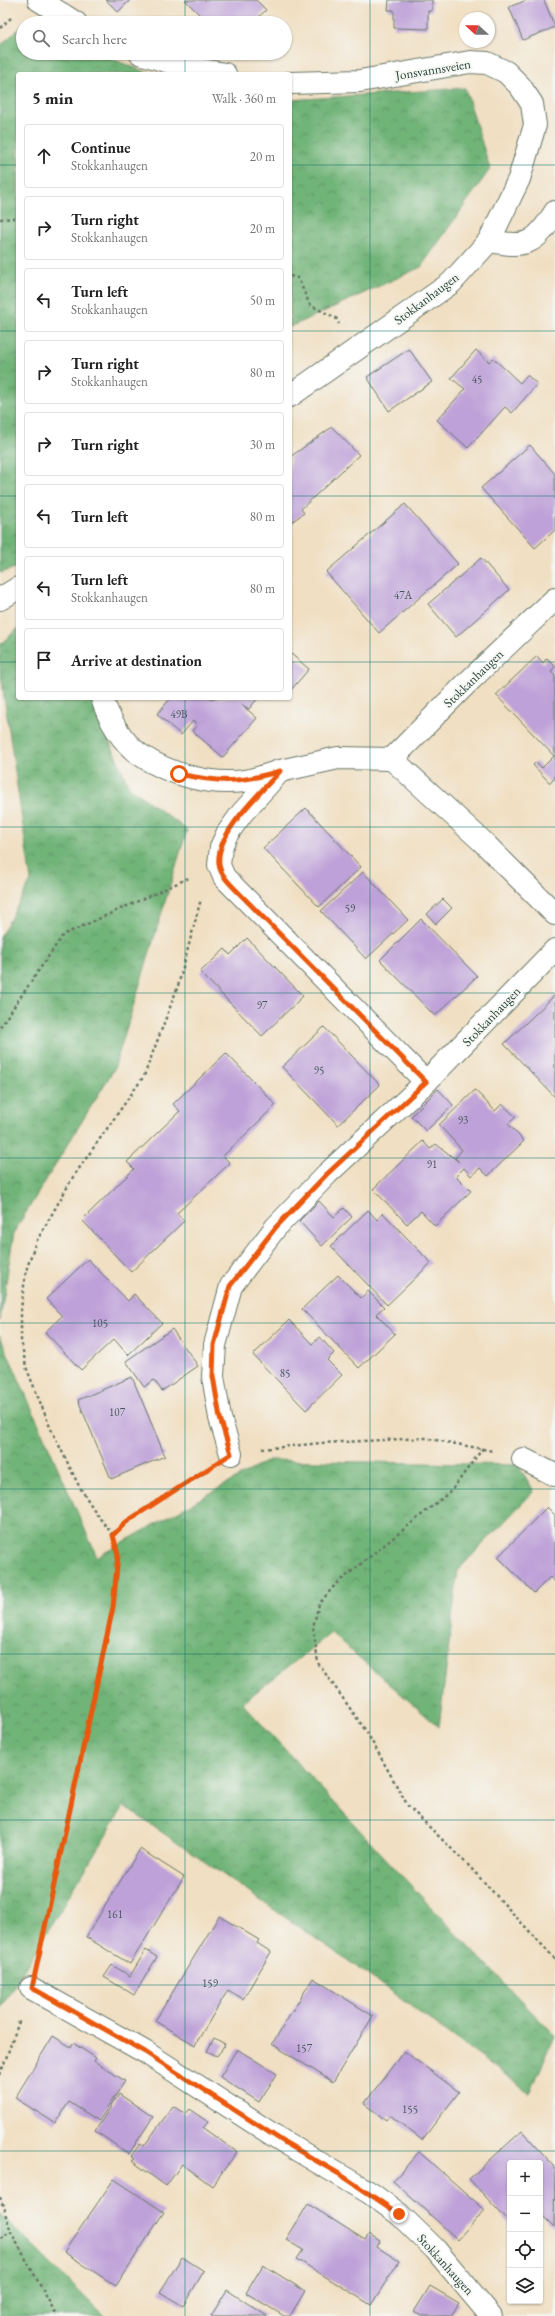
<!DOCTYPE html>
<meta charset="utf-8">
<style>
body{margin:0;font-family:"EB Garamond",serif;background:#f2f2f2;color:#222}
.controls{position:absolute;right:12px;bottom:12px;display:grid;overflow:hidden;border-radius:4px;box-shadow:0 1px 3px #0004}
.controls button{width:36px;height:36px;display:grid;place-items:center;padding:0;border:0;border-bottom:1px solid #e0e0e0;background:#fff;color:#222;font:20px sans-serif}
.compass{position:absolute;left:459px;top:12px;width:36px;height:36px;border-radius:50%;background:#fff;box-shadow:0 1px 3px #0004;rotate:291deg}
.stop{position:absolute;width:12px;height:12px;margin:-9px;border:3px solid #ea580c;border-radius:50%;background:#fff}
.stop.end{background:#ea580c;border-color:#fff;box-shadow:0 1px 4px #0008}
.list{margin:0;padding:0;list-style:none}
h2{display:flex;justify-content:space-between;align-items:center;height:52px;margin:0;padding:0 16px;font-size:17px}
h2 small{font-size:13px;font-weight:400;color:#767676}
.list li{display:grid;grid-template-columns:26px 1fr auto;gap:12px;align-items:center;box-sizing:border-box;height:64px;margin:0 8px 8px;padding:0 8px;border:1px solid #e0e0e0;border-radius:4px}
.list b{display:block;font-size:15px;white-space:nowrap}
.list p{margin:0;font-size:13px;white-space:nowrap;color:#767676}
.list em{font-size:13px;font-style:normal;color:#767676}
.icon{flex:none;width:22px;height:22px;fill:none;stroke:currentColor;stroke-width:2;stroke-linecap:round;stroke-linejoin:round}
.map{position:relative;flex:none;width:555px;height:2316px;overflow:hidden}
.search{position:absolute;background:#fff;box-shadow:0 1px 3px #0004;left:16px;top:16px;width:276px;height:44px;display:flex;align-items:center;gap:10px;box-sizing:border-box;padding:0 14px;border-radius:22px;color:#767676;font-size:15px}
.panel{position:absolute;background:#fff;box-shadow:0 1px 3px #0004;left:16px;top:72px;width:276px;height:628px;border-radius:4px}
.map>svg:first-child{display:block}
.forest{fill:url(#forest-crowns);stroke:#487856}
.building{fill:#bea1d8}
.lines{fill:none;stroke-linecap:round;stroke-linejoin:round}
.street-casing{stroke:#687666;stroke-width:24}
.path{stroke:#687666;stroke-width:2.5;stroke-dasharray:3 3;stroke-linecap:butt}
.street{stroke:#fff;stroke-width:22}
.route{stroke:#ea580c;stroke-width:5}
.grid{fill:none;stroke:#0f766e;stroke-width:1;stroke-opacity:0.55}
.labels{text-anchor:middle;stroke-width:4;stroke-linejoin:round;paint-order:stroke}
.number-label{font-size:11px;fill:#47565d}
.street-label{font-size:13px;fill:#1f3d34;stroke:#f6f6f2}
</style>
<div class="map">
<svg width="555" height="2316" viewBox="0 0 555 2316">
<defs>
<pattern id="forest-crowns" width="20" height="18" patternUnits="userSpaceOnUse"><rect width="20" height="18" fill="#71b478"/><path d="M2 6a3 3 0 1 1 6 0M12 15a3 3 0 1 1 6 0" fill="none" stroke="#5c9463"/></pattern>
</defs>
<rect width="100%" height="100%" fill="#f6f6f2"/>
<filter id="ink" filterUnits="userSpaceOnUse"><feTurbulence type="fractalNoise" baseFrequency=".025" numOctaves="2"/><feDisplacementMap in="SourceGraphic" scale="8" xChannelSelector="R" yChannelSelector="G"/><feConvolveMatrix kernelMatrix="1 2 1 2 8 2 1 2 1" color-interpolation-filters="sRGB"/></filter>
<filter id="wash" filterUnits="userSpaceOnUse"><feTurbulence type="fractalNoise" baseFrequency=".012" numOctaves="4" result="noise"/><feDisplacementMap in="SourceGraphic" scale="16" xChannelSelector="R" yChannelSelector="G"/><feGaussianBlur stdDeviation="0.9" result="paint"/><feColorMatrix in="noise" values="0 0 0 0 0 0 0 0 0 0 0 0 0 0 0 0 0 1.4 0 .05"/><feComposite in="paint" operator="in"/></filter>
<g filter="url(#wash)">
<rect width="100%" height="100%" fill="#f0dfc2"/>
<g class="forest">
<path d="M23,25v28h73l55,21h-133v493l-18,6v-527z"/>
<path d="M465,88l25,81 -69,98 -131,60v-227z"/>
<path d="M18,628v70h73l38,89 58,43 -73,239 -100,163 -14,88v-383l31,-56 -31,-212v-24z"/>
<path d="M0,1336l97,221 172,-97 249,5 16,26 -76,79 -19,157 -108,-94 -89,70 186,201 127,132 -25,57 -173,-126 -233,-161 -124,203z"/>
<path d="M0,2214l104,102h-104z"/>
</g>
<g id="blocks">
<g class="building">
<path d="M106,0h24l-12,12z"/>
<path d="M185,0h71l10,10 -14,13h-44z"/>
<path d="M389,0h43v11h-4v18l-34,-1v-18h-6z"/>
<path d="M527,0h17l11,27 -32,13 -14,-33z"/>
<path d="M409,349l23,33 -43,29 -22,-34z"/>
<path d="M476,350l13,12 4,-4 27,25 7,-8 10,9 -25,29 -7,-6 -37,41 -31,-28 28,-31 -14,-11z"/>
<path d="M332,427l27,28 -58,54 3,4 -14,10v-66z"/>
<path d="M530,445l25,29v56l-20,18 -54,-60z"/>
<path d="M405,504l53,60 -79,69 -53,-61z"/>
<path d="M481,558l28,32 -53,47 -28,-33z"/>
<path d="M290,653l19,16 -19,22z"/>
<path d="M537,656l6,7 4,-5 8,8 -4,6 4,4v102l-5,5 -17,-18 3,-3 6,6 12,-12 -58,-61z"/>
<path d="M171,698h87l-9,11 -8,-5 16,14 -34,39 -31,-26 5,-6 -4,-4 -12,14 -24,-21z"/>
<path d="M306,808l55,59 -42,40 -56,-59z"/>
<path d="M363,872l45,48 -42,39 -45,-48z"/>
<path d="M443,899l9,9 -16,16 -9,-10z"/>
<path d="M421,919l56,57 -42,40 -55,-56z"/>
<path d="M247,938l56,58 -41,40 -62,-64 25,-23 5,6z"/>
<path d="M555,995v102l-51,-53z"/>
<path d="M324,1027l56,58 -42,40 -56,-58z"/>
<path d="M226,1053l50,52 -53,51 7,7 -53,50 7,8 -53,51 -49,-52 52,-51 -7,-7 53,-51 -7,-7z"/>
<path d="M438,1089l15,16 -27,26 -15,-15z"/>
<path d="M475,1090l20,21 7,-7 14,13 -8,7 16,17 -36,35 -8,-8 -9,8 -7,-8 -8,8 15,15 -36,35 -14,-15 -14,13 -34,-35 50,-48 7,8 6,-5 23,18 -4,-4 7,-8 -23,-25z"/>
<path d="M319,1201l15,16 10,-9 8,9 -30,29 -23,-25z"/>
<path d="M368,1210l9,10 6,-7 48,50 -44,42 -56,-59z"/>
<path d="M88,1259l40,42 6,-7 28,29 -34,32 -14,-16 -33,31 -36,-38 17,-16 -16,-17z"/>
<path d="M338,1275l23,23 7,-7 16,16 -8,7 19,20 -36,34 -57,-59z"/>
<path d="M289,1320l23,24 8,-7 14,16 -7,7 15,15 -36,35 -53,-55z"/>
<path d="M172,1329l26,37 -36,25 -8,-11 -10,7 -18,-26z"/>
<path d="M132,1377l33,79 -54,23 -33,-79z"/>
<path d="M547,1507l8,8v67l-5,-5 -16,16 -36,-36z"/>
<path d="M140,1849l44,28 -54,87 -44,-27z"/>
<path d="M219,1916l40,24 -2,3 14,9 -28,47 -15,-9 -33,55 -40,-24z"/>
<path d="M146,1950l11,7 -23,38 -30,-18 8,-12 18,11z"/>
<path d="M313,1978l60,38 -40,66 -61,-38z"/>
<path d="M53,2036l18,11 2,-4 23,15 -2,3 31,20 -26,40 -30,-19 -14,21 -40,-25z"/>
<path d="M214,2038l11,6 -8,12 -10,-5z"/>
<path d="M237,2049l40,25 -18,28 -39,-25z"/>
<path d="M404,2051l55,41 -37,48 -32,-25 -4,5 -22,-16z"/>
<path d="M119,2094l34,23 -24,37 -34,-23z"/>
<path d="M173,2106l12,8 4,-5 19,13 -5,6 34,24 -25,34 -30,-22 -16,22 -34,-25 3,-2 -4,-3 9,-12 4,2z"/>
<path d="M522,2131l33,36 -1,60 -14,-14v-50h-30v60l-41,-44z"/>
<path d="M419,2152l66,58 -27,30 -65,-59z"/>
<path d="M114,2179l50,33 -48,74 -52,-34z"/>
<path d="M308,2204l57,36 4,-6 11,7 -3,6 22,14 -28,44 -74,-46 6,-9 -17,-10z"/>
<path d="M182,2257l22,14 -21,35 -23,-14z"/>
<path d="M263,2265l42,26 -15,25h-6l-38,-23z"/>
<path d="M430,2286l29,17 -8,13h-30l-7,-4z"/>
<path d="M227,2290l40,26h-56z"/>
</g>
</g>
</g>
<g filter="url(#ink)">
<use href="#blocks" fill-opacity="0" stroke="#687666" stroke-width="1"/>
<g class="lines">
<g class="street-casing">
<g id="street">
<path d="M39,0l37,23"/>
<path d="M140,53l45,14 40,7"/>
<path d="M290,83l70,-2 110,-19 17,1 19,9 14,14 12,18 3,21 -16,54 -30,62"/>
<path d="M290,396l161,-113 38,-42c37,7 46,4 66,-29"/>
<path d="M0,599l18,-11"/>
<path d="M555,599l-90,86 -73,74 90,82 73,73"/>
<path d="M102,698c6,20 20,44 37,56 30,21 75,33 111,26 10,-2 20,-6 30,-9"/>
<path d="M392,759l-54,-1 -58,13 -38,42 -15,21 -6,13 -2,18 5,12 202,205 129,-132"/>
<path d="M231,1454l-11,-36 -7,-42 2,-31 16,-59 45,-59 51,-53 99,-92"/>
<path d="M523,1459l32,16"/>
<path d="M31,1988l114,64 139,90 86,51 29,21 36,35 56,67"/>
</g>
</g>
<g class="path">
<path d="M0,28l13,-12"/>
<path d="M0,219l18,-1"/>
<path d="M290,276l8,2 12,27 26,13 3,6"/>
<path d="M0,1027l63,-92 128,-58"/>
<path d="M483,1448l-32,43 -116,94 -16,19 -6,23 5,36 48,68 42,75 61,60 86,93"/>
<path d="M262,1449l59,-6 104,-5 68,13"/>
<path d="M113,1535c27,-27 62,-44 94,-64"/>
<path d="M38,1958l75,-351 5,-52 -5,-20 -15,-19 -19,-30 -29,-59 -24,-60 -5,-27v-31l5,-38 9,-27 38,-67 71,-101 34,-90 23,-87"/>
<path d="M0,2075l20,-56"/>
<path d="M0,2197l11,35 46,84"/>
<path d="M0,2238l11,-6"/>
</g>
<use href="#street" class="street"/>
</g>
</g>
<g class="lines" filter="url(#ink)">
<path class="route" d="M179,774c42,9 60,9 101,-3 -19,22 -65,62 -61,93 1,11 12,21 19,28l188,190 -99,92 -51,53 -46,59 -16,59 -1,31 7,42 11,36 -105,68 -13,13 5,20 -5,52 -81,381 113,64 139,90 57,33 58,39"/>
</g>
<path class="grid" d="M185,0v23M370,0v2316M185,53v21M0,165h18M290,165h265M0,331h18M290,331h265M0,496h18M290,496h265M0,662h18M290,662h265M185,698v1618M0,827h555M0,993h555M0,1158h555M0,1323h555M0,1489h555M0,1654h555M0,1820h555M0,1985h555M0,2151h555"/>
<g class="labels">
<g class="number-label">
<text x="477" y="383">45</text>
<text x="403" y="599">47A</text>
<text x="179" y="718">49B</text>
<text x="350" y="912">59</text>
<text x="262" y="1009">97</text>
<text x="319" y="1074">95</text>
<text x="463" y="1124">93</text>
<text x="432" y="1168">91</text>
<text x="100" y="1327">105</text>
<text x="285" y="1377">85</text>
<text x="117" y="1416">107</text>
<text x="115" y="1918">161</text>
<text x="210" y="1987">159</text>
<text x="304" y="2052">157</text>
<text x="410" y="2113">155</text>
</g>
<g class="street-label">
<text transform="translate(433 69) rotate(-9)" y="5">Jonsvannsveien</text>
<text transform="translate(426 298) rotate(-37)" y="5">Stokkanhaugen</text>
<text transform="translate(473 678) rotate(-44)" y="5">Stokkanhaugen</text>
<text transform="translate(491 1016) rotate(-46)" y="5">Stokkanhaugen</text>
<text transform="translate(446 2264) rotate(48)" y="5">Stokkanhaugen</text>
</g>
</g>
</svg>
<div class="controls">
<button>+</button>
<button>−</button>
<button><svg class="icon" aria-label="locate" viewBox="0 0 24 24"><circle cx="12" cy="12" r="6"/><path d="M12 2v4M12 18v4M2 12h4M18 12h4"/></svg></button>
<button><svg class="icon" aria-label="layers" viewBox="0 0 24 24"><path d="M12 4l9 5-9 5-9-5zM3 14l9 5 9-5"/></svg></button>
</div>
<svg class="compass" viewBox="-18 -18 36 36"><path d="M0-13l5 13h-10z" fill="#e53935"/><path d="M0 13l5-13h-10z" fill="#767676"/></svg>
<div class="stop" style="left:179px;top:774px"></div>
<div class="stop end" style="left:399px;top:2214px"></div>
<div class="search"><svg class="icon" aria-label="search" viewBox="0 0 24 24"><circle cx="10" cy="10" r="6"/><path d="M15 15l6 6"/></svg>Search here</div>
<section class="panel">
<h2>5 min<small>Walk · 360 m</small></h2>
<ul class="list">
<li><svg class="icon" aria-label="ahead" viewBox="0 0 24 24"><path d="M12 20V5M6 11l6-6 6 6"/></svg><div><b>Continue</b><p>Stokkanhaugen</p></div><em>20 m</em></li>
<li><svg class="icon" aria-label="right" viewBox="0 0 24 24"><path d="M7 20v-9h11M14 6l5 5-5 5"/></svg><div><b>Turn right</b><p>Stokkanhaugen</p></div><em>20 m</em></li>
<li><svg class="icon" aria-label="left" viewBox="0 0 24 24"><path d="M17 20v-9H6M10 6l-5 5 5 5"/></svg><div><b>Turn left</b><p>Stokkanhaugen</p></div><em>50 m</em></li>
<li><svg class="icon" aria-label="right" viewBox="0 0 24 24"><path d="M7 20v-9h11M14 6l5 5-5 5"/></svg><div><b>Turn right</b><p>Stokkanhaugen</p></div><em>80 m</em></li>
<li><svg class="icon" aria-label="right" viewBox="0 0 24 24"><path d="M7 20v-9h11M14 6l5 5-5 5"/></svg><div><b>Turn right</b></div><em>30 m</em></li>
<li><svg class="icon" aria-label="left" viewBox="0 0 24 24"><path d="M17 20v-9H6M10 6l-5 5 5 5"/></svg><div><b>Turn left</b></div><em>80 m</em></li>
<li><svg class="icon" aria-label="left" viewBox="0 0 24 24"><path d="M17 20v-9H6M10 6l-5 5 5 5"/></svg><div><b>Turn left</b><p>Stokkanhaugen</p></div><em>80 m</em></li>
<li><svg class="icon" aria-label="arrive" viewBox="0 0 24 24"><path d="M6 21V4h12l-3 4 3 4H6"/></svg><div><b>Arrive at destination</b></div></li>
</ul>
</section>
</div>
